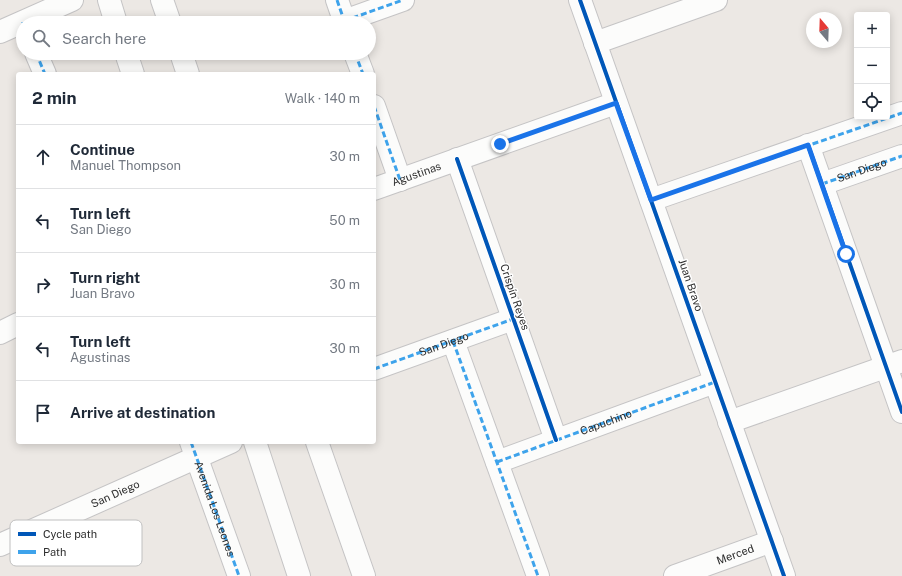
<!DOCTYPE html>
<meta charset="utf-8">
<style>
body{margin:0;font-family:"Public Sans",sans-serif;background:#f2f2f3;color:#1f2937}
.controls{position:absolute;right:12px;top:12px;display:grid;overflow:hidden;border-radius:4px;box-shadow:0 2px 10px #0003}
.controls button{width:36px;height:36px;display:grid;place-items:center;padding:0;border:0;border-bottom:1px solid #e0e1e3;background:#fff;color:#1f2937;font:20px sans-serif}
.compass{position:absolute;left:806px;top:12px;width:36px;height:36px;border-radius:50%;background:#fff;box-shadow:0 2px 10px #0003;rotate:341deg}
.stop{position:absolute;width:12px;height:12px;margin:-9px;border:3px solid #1a73e8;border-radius:50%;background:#fff}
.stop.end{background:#1a73e8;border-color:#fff;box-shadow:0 1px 4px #0008}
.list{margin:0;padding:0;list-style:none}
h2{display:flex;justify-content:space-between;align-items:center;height:52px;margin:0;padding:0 16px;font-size:17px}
h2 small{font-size:13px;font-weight:400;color:#747a83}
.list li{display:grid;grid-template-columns:26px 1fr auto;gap:12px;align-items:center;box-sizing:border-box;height:64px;padding:0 16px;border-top:1px solid #e0e1e3}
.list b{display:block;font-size:15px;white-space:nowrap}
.list p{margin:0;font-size:13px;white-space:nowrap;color:#747a83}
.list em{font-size:13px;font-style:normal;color:#747a83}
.icon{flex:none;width:22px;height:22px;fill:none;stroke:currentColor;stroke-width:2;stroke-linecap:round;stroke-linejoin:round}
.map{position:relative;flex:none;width:902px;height:576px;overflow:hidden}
.search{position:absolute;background:#fff;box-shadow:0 2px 10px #0003;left:16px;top:16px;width:360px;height:44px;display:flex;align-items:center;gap:10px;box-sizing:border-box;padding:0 14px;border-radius:22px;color:#747a83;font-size:15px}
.panel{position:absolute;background:#fff;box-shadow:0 2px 10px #0003;left:16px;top:72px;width:360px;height:372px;border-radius:4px}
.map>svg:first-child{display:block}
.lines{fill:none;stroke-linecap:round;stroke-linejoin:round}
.minor-casing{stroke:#c5c4c5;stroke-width:24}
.secondary-casing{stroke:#c5c4c5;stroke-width:24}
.minor{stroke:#fcfcfb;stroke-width:22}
.secondary{stroke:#fcfcfb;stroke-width:22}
.quiet{stroke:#3ea3eb;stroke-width:3;stroke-dasharray:6 3;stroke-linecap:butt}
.cycleway-casing{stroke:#fff;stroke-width:6}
.cycleway{stroke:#0057b8;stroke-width:4}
.route{stroke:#1a73e8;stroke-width:5}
.labels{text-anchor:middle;stroke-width:3;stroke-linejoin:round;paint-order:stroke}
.street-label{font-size:11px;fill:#2e2e2e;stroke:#fff}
.key{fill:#fff;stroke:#c0c0c0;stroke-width:1}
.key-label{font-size:11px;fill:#2e2e2e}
</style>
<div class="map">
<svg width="902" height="576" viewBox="0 0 902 576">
<rect width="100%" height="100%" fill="#ece8e4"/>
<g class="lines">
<g class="minor-casing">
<g id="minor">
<path d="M162,0l8,23"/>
<path d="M337,0l8,23"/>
<path d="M580,0l204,576"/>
<path d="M344,21l59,-21"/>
<path d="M0,32l72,-32"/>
<path d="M595,43l121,-43"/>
<path d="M36,53l9,21"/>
<path d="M181,53l7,21"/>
<path d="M355,53l8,21"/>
<path d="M374,106l26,74"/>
<path d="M808,145l94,267"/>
<path d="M457,159l99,281"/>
<path id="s1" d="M822,184l80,-28"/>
<path id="s2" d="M374,189l242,-86"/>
<path d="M651,200l251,-87"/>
<path d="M0,333l18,-9"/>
<path d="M453,341l85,235"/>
<path id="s3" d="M374,369l139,-50"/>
<path d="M729,422l173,-61"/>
<path d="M191,442l48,134"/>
<path d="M317,442l47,134"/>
<path id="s4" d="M497,462l218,-80"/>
<path id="s5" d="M0,545l231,-103"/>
<path id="s6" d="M675,576l97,-35"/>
</g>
</g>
<g class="secondary-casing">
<g id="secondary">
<path d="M109,0l7,23"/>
<path d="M126,53l7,21"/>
<path d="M255,442l44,134"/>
</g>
</g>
<use href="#minor" class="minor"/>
<use href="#secondary" class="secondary"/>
<g class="quiet">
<path d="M337,0l8,23"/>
<path d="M344,21l59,-21"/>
<path d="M23,22v1"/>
<path d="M36,53l9,21"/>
<path d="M355,53l8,21"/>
<path d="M374,106l26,74"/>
<path d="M822,184l80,-28"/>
<path d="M651,200l251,-87"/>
<path d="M453,341l85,235"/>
<path d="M374,369l139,-50"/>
<path id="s7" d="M191,442l48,134"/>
<path d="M497,462l218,-80"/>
</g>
<g class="cycleway-casing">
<g id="cycleway">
<path d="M580,0l204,576"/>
<path d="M808,145l94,267"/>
<path d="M457,159l99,281"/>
</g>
</g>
<use href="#cycleway" class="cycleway"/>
</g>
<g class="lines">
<path class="route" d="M500,144l116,-41 35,97 157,-55 38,109"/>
</g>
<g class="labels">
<g class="street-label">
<text dy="4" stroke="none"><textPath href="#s1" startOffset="42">San Diego</textPath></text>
<text dy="4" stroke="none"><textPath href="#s2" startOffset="45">Agustinas</textPath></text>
<text transform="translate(691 285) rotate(71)" y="4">Juan Bravo</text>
<text transform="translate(515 297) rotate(71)" y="4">Crispín Reyes</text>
<text dy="4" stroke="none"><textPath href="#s3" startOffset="74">San Diego</textPath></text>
<text dy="4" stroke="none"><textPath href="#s4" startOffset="116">Capuchino</textPath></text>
<text dy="4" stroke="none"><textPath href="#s5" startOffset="126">San Diego</textPath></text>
<text dy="4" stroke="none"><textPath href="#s7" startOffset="71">Avenida Los Leones</textPath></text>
<text dy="4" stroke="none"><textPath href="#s6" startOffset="64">Merced</textPath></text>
</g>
</g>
<rect x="10" y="520" width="132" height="46" rx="6" class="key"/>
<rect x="18" y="532" width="18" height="4" fill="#0057b8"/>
<rect x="18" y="550" width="18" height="4" fill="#3ea3eb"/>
<g class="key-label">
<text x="43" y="538">Cycle path</text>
<text x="43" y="556">Path</text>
</g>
</svg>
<div class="controls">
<button>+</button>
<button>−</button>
<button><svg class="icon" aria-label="locate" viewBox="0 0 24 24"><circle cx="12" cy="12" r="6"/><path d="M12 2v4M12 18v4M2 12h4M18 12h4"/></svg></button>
</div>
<svg class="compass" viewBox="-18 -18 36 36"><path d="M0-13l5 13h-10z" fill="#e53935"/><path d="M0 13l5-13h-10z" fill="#747a83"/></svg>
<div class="stop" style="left:846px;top:254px"></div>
<div class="stop end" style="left:500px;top:144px"></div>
<div class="search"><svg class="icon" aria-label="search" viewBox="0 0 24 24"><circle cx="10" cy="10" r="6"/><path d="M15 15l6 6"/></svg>Search here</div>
<section class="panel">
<h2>2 min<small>Walk · 140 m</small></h2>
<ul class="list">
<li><svg class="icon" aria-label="ahead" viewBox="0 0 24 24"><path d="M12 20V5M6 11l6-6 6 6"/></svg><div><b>Continue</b><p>Manuel Thompson</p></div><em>30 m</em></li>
<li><svg class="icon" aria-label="left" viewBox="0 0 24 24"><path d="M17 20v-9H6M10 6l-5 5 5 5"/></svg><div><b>Turn left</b><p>San Diego</p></div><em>50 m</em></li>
<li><svg class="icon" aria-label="right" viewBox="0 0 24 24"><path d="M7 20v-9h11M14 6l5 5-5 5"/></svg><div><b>Turn right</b><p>Juan Bravo</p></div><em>30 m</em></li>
<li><svg class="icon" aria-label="left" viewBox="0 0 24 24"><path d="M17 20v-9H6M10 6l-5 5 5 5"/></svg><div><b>Turn left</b><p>Agustinas</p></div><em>30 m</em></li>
<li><svg class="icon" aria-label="arrive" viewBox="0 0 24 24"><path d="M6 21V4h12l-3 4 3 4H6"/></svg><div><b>Arrive at destination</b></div></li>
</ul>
</section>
</div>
